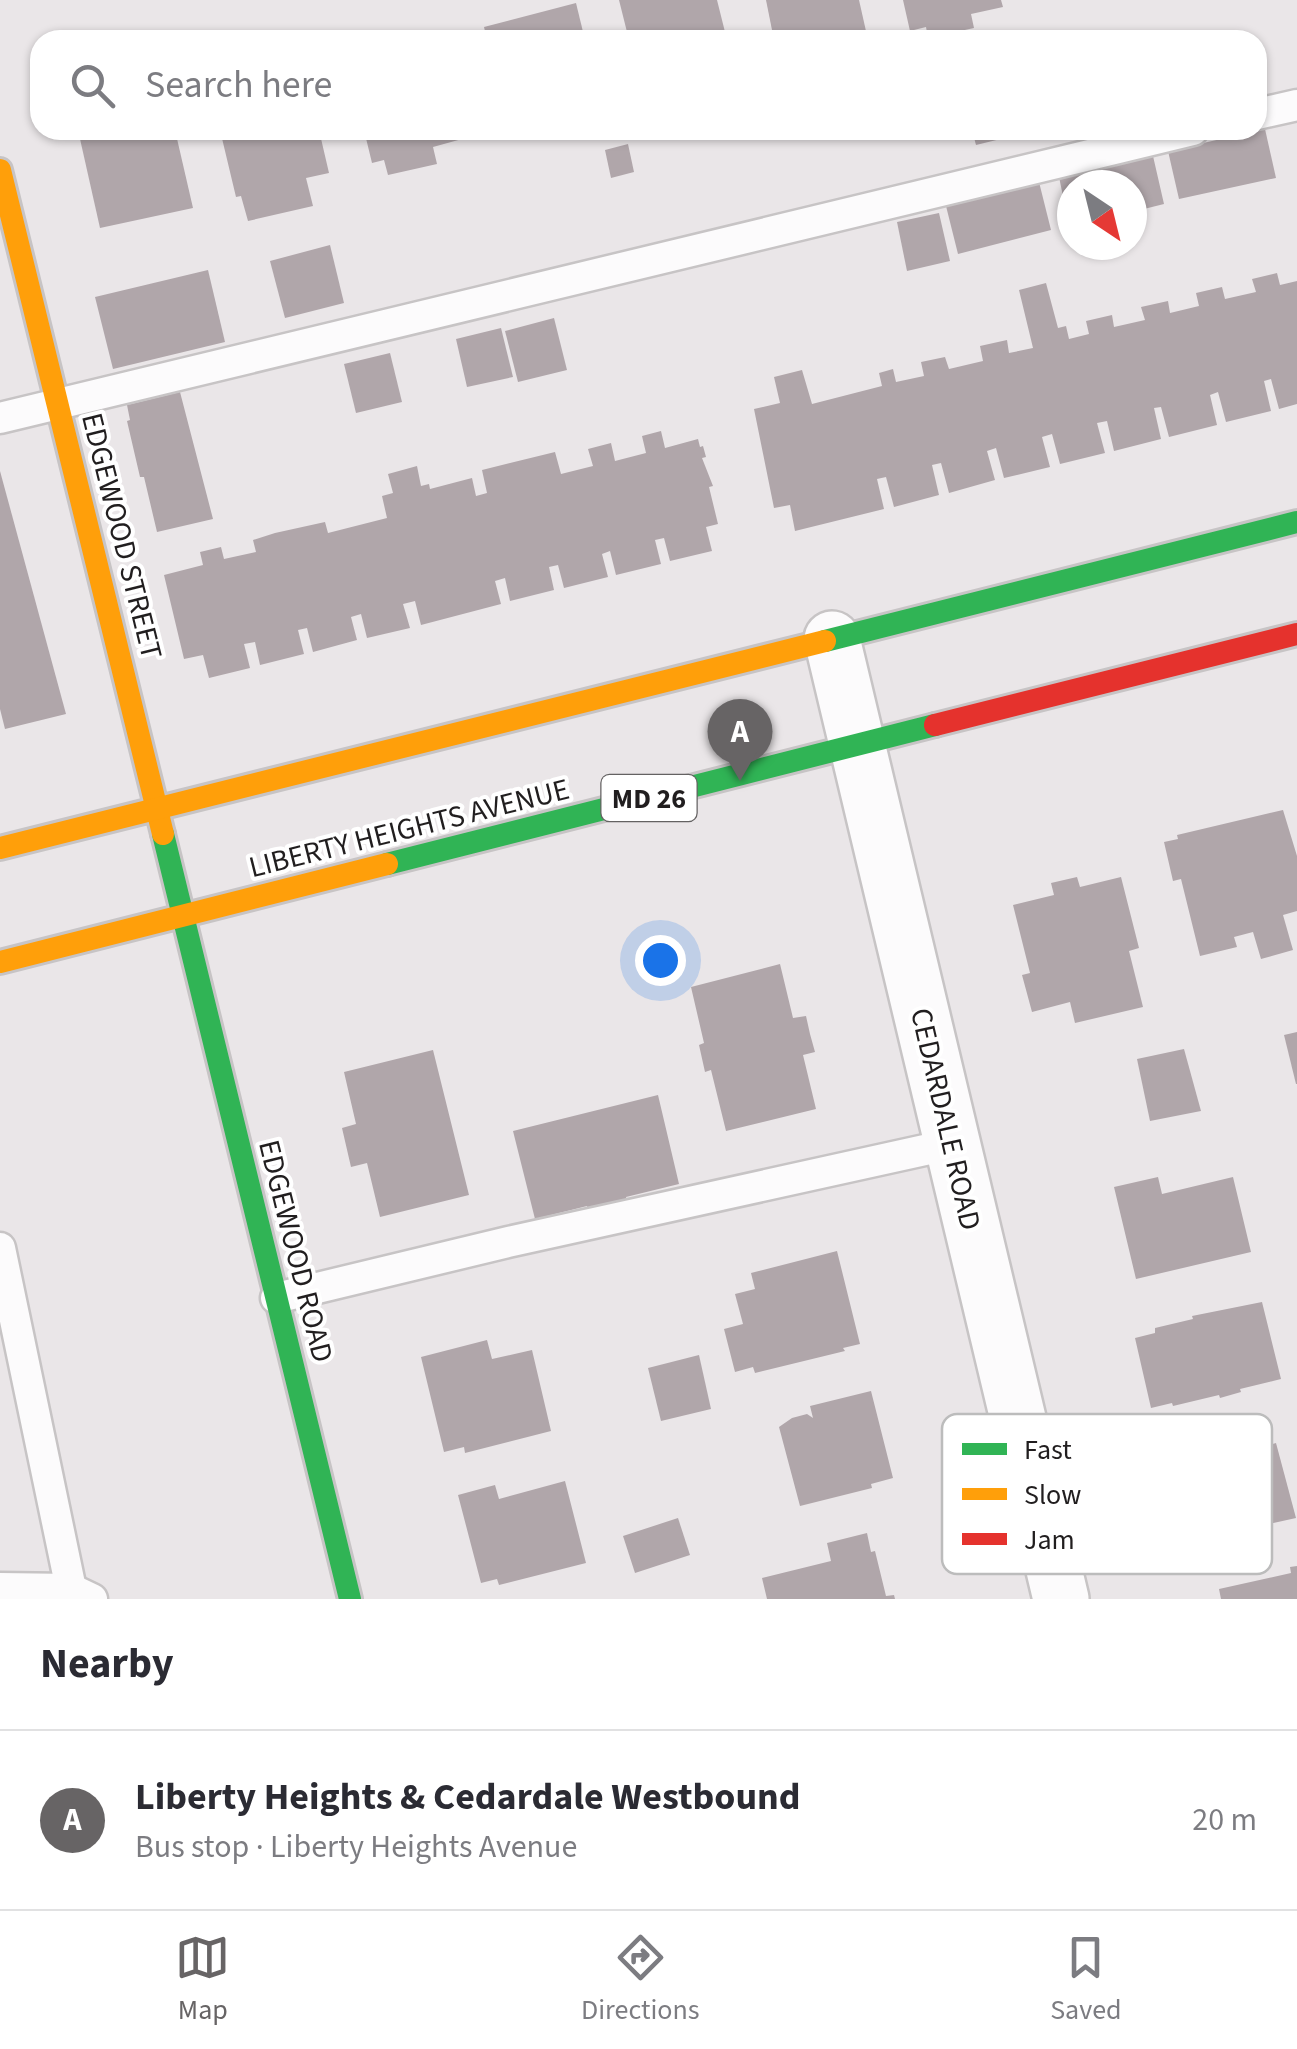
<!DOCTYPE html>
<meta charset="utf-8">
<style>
body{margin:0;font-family:"Source Sans 3",sans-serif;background:#f7f7f7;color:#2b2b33}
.compass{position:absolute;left:1057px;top:170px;width:90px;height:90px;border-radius:50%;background:#fff;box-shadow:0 2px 8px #0004;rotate:145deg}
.you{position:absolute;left:660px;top:960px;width:35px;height:35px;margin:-25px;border:8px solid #fff;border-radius:50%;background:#1a73e8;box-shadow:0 0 0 15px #1a73e833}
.badge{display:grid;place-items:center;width:65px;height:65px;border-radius:50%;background:#676465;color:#fff;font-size:32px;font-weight:700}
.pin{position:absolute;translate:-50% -82px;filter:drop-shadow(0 2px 5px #0008)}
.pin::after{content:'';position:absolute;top:52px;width:35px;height:30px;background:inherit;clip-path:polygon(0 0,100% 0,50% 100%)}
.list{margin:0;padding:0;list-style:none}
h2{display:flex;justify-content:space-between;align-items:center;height:130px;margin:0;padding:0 40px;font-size:42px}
h2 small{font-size:32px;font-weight:400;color:#7c7c81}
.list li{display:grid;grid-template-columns:65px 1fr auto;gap:30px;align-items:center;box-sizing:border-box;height:180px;padding:0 40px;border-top:2px solid #e1e1e2}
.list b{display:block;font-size:38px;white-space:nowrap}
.list p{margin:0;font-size:32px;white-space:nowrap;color:#7c7c81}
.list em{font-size:32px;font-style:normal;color:#7c7c81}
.icon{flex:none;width:55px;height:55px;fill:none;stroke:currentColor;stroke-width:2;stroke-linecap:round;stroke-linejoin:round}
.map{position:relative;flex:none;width:1297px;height:1599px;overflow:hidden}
.search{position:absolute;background:#fff;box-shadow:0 2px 8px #0004;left:30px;right:30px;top:30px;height:110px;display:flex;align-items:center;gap:25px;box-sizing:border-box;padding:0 35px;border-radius:30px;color:#7c7c81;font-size:38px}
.sheet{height:310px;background:#fff}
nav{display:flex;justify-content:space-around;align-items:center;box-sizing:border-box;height:140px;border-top:2px solid #e1e1e2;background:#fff;font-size:28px;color:#7c7c81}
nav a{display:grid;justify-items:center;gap:5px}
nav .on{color:#676465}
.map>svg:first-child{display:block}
.building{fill:#b0a6aa}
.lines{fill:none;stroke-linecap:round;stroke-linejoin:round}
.lane-casing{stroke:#c7c4c5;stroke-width:35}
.street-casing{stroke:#c7c4c5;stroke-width:60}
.fast-casing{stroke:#c7c4c5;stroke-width:28}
.slow-casing{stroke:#c7c4c5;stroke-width:28}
.jam-casing{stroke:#c7c4c5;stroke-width:28}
.lane{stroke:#fcfbfc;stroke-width:30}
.street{stroke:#fcfbfc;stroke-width:55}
.fast{stroke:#30b455;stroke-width:22}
.slow{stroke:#ff9f0a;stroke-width:22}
.jam{stroke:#e5322d;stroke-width:22}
.labels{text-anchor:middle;stroke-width:8;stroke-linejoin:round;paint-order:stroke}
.shield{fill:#fff;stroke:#646262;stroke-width:2.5}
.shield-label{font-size:28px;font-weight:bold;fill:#211e1f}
.street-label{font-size:30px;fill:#211e1f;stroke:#fff}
.key{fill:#fff;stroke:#bcbcbc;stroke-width:2.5}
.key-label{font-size:28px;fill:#211e1f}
</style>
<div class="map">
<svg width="1297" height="1599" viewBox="0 0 1297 1599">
<rect width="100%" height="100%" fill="#eae6e8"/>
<g class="building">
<path d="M619,0h98l10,40h-98z"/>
<path d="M766,0h93l9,40h-94z"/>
<path d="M903,0h98l2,7 -32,7 3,14 -46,10 -2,-11 -16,4z"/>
<path d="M576,3l9,37h-98l-3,-13z"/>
<path d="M1265,129l11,49 -97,21 -11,-48z"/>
<path d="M78,130h97l18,78 -93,20z"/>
<path d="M220,130h99l10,43 -23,5 7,28 -65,15 -7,-25 -5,1z"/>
<path d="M364,130h96l2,9 -29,8 4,17 -49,11 -4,-15 -12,3z"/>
<path d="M972,130h61v1l-57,14z"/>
<path d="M628,144l6,28 -23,6 -6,-28z"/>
<path d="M1153,156l11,48 -32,8v-27h-60l-2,45 -11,-53z"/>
<path d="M1039,182l12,48 -93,24 -12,-48z"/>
<path d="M939,213l11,48 -43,10 -10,-49z"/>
<path d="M330,245l14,58 -59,15 -15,-57z"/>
<path d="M208,270l17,72 -112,27 -18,-72z"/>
<path d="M1277,273l3,12 17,-4v123l-18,5 -8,-30 -7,2 7,30 -45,11 -8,-30 -8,3 7,30 -48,12 -8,-30 -7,1 7,31 -47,12 -7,-30 -10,2 8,30 -45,11 -8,-30 -10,3 8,30 -46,11 -8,-30 -9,3 8,29 -46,13 -8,-30 -9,2 7,30 -45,12 -8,-30 -9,2 7,30 -89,22 -5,-26 -16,3 -20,-99 26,-6 -6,-26 28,-7 10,34 70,-18 -3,-13 14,-4 3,13 28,-6 -3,-14 24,-5 4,12 34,-8 -3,-15 27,-6 2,13 24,-5 -14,-58 27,-7 12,45 8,-2 3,13 20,-5 -3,-13 26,-6 2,12 31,-7 -4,-13 27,-6 2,12 29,-7 -3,-13 26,-6 3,12 31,-7 -4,-13z"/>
<path d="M554,318l13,52 -49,12 -13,-51z"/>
<path d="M501,328l12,49 -46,10 -11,-48z"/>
<path d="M390,353l12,49 -46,11 -12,-49z"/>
<path d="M180,392l33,127 -56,13 -13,-55h-4l-13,-56 3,-1 -3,-15z"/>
<path d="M661,431l4,17 33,-9 2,8 3,-1 3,11 -4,1 11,28 -4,1 9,37 -12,3 6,24 -42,10 -6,-23 -9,2 6,24 -45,11 -6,-24 -8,3 6,23 -44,11 -6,-23 -9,2 5,23 -44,11 -5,-23 -10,3 6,23 -80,21 -6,-24 -12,3 7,24 -43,10 -6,-24 -10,3 6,23 -44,12 -6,-24 -9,2 6,24 -44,11 -5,-23 -11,2 6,24 -41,10 -6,-23 -19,4 -20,-84 39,-10 -3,-13 21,-5 3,12 32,-7 -3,-12 22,-7 50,-11 3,11 59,-15 -5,-22 11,-3 -5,-19 29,-8 4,20 8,-2 1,5 42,-11 4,18 11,-3 -5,-23 73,-18 6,22 32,-8 -5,-17 23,-6 4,18 31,-8 -4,-17z"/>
<path d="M0,471l66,243 -61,15 -5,-20z"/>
<path d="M1283,810l14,46v55l-14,4 10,35 -32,9 -8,-27 -19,5 3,10 -37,9 -19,-77 -8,2 -9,-39 14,-3 -1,-4z"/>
<path d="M1077,877l3,10 41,-10 18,71 -10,3 14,56 -68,16 -5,-21 -38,10 -10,-37 8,-2 -17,-68 41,-10 -3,-12z"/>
<path d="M780,964l13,54 13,-2 4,18 5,18 -12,3 13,54 -90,22 -15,-61 -6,2 -6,-27 5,-2 -13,-56z"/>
<path d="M1297,1032v52h-1l-12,-49z"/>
<path d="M1184,1049l17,62 -51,10 -13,-62z"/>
<path d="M433,1050l36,145 -89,22 -13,-54 -16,4 -9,-39 14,-4 -12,-52z"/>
<path d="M658,1095l21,89 -53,13 3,13 -38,9 -4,-13 -52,13 -22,-88z"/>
<path d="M1158,1177l4,17 71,-17 18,75 -115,27 -22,-92z"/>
<path d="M837,1251l23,93 -17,4 2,3 -90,22 -2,-6 -18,5 -11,-43 19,-5 -8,-30 20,-5 -4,-16z"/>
<path d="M1262,1302l19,77 -41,10 1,3 -21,6 -1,-3 -46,11 -1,-3 -21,5 -16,-70 20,-5v-5l38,-9 -1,-3z"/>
<path d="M487,1340l5,19 40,-9 19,81 -86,22 -1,-6 -20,5 -23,-95z"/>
<path d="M699,1355l12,54 -50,12 -13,-53z"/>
<path d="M871,1391l22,87 -22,6 1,4 -72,18 -21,-79 13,-9 15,-4 6,4 -3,-12z"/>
<path d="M1276,1443l20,75 -112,25 -18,-70z"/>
<path d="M565,1481l21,82 -87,22 -2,-6 -16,4 -23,-88 37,-10 4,14z"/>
<path d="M678,1518l12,37 -55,18 -12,-37z"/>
<path d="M867,1533l4,19 4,-1 11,45 8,-1 1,4h-128l-5,-21 69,-17 -4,-18z"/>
<path d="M1297,1566v33h-76l-2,-10 72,-16 -1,-6z"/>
</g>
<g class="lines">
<g class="lane-casing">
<g id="lane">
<path d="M1257,114l40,-9"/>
<path d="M0,418l1193,-288"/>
<path d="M0,1248l71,341"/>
<path d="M276,1298l232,-56 444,-98"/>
<path d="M0,1588l71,1 21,10"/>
</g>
</g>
<g class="street-casing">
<path id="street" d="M832,639l229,960"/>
</g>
<g class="fast-casing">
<g id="fast">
<path d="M825,641l472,-119"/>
<path d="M163,834l187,765"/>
<path d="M387,864l548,-139"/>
</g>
</g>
<g class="slow-casing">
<g id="slow">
<path d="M0,170l163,664"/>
<path d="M0,848l825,-207"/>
<path d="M0,962l387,-98"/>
</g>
</g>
<g class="jam-casing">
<path id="jam" d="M935,725l362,-91"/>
</g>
<use href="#lane" class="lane"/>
<use href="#street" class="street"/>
<use href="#fast" class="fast"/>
<use href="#slow" class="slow"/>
<use href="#jam" class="jam"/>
</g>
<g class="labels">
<rect class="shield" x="601.5" y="775" width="95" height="46" rx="8"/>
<g class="shield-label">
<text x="649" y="808">MD 26</text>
</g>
<g class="street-label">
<text transform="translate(122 536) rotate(76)" y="10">EDGEWOOD STREET</text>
<text transform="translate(409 828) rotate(-14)" y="10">LIBERTY HEIGHTS AVENUE</text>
<text transform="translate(946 1119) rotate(77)" y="10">CEDARDALE ROAD</text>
<text transform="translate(296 1251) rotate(76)" y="10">EDGEWOOD ROAD</text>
</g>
</g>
<rect x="942" y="1414" width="330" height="160" rx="15" class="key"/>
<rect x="962" y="1443" width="45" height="12" fill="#30b455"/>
<rect x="962" y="1488" width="45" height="12" fill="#ff9f0a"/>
<rect x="962" y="1533" width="45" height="12" fill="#e5322d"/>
<g class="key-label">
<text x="1024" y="1459">Fast</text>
<text x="1024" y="1504">Slow</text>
<text x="1024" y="1549">Jam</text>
</g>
</svg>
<svg class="compass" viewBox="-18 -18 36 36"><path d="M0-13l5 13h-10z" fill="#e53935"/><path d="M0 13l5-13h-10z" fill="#7c7c81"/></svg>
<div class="you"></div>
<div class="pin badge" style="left:740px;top:781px">A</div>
<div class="search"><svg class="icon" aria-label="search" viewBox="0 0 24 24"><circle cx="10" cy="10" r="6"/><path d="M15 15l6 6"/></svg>Search here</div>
</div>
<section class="sheet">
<h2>Nearby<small></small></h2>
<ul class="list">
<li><span class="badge">A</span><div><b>Liberty Heights &amp; Cedardale Westbound</b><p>Bus stop · Liberty Heights Avenue</p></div><em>20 m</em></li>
</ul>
</section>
<nav>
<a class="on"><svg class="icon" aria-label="map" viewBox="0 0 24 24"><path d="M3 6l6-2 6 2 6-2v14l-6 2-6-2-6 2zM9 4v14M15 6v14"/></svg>Map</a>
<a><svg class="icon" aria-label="directions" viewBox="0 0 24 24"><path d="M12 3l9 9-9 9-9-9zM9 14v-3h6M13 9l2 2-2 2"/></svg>Directions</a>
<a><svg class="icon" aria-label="saved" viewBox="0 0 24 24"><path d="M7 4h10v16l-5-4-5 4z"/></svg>Saved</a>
</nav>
